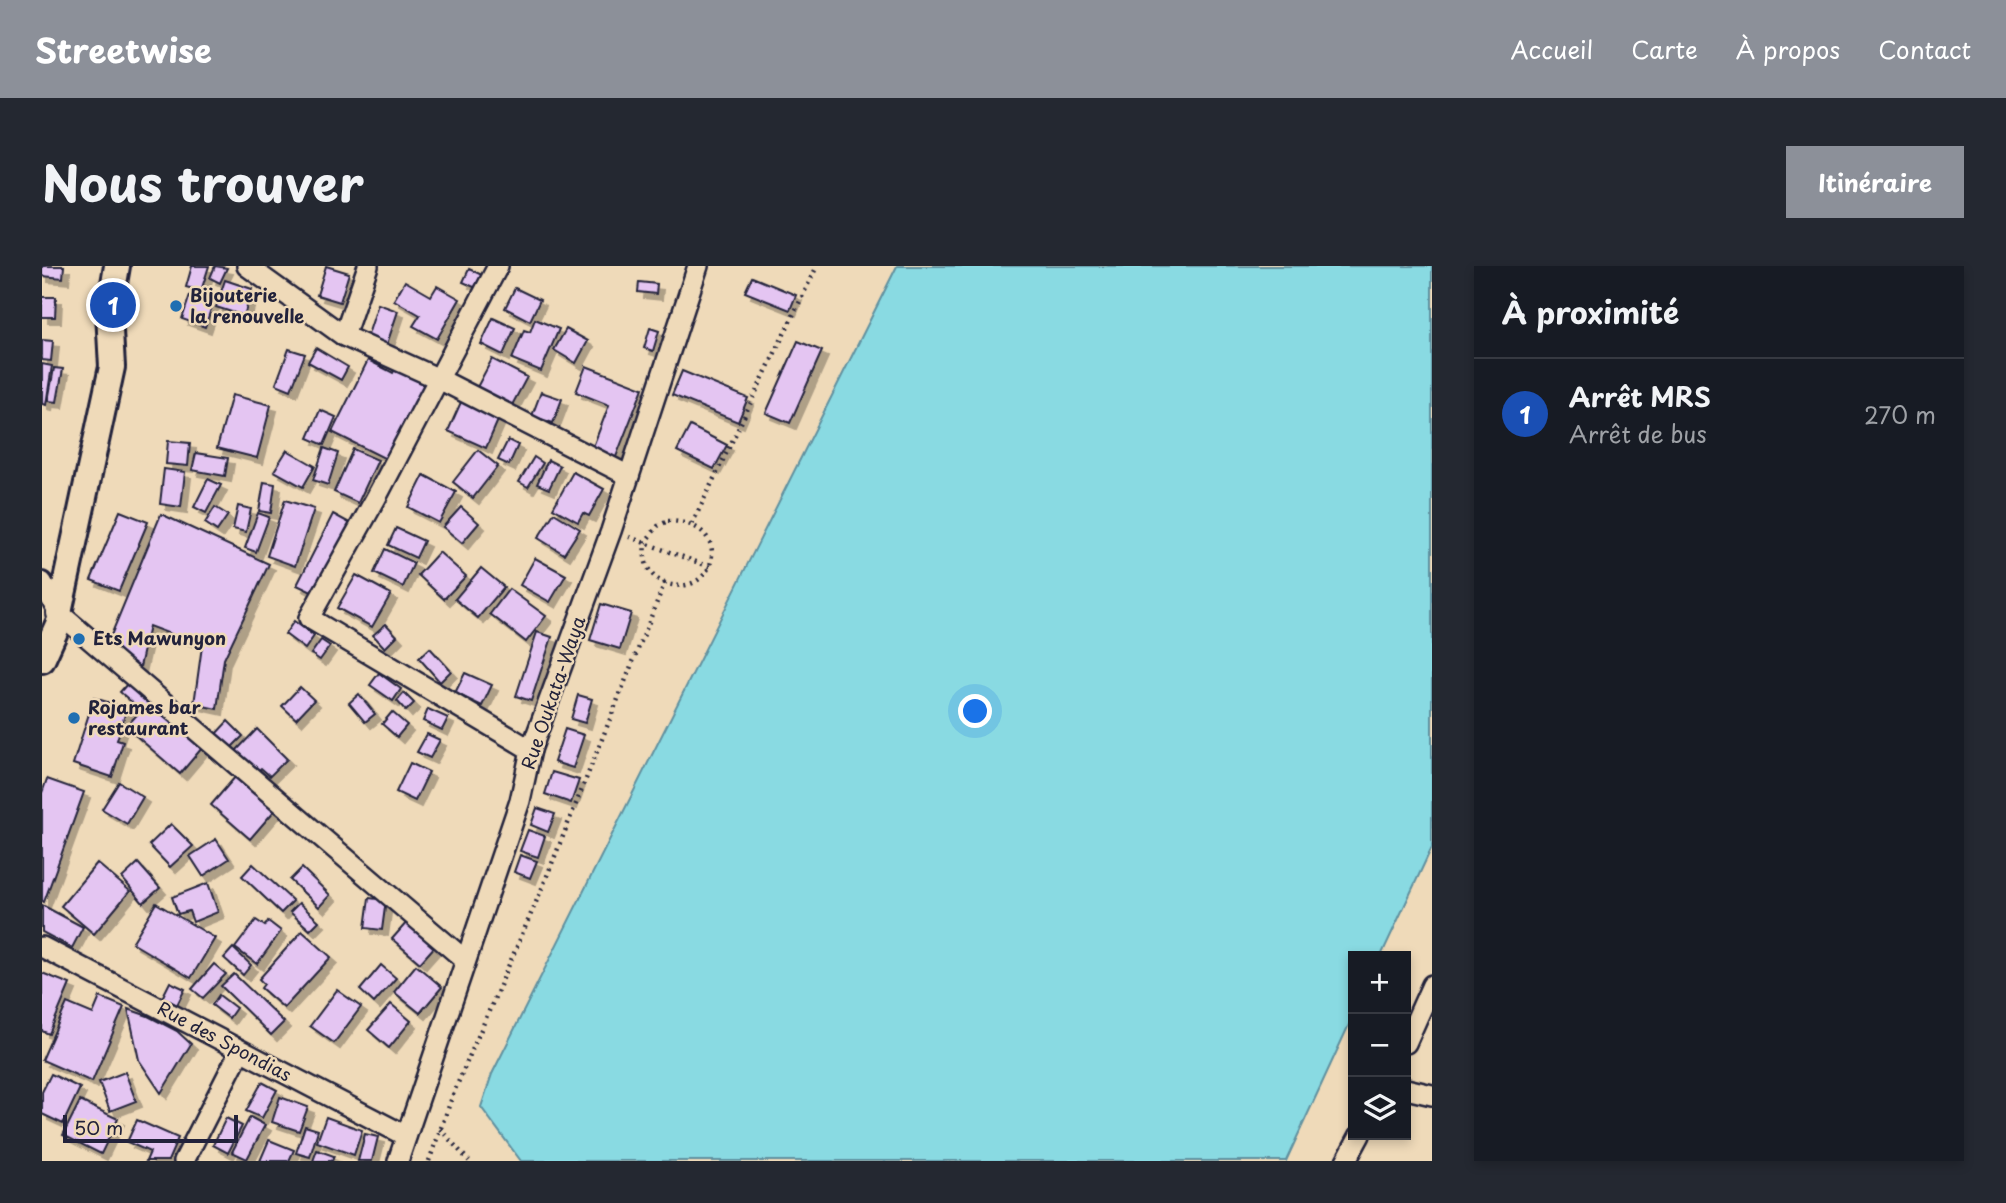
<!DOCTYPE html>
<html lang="fr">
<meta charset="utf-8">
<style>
body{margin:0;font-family:"Playpen Sans",sans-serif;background:#242831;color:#f1f3f6}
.controls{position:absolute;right:21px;bottom:21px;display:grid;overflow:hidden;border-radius:0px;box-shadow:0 4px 10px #0003}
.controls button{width:63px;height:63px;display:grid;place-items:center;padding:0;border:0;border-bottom:2px solid #363941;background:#171b24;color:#f1f3f6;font:35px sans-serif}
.scale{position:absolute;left:21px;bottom:18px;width:175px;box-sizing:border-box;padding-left:7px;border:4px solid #22223b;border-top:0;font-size:19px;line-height:24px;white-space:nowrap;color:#22223b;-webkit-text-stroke:5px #efdab9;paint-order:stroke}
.you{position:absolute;left:934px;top:446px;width:24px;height:24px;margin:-18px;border:5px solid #fff;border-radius:50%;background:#1a73e8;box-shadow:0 0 0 10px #1a73e833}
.badge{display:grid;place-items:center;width:46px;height:46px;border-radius:50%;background:#8c9099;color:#fff;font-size:23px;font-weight:700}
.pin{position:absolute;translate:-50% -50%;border:4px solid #fff;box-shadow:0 2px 7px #0006}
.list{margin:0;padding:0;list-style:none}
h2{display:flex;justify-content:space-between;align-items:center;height:91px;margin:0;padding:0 28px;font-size:30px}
h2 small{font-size:23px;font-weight:400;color:#9ea1a6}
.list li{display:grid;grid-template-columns:46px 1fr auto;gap:21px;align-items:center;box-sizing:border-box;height:112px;padding:0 28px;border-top:2px solid #363941}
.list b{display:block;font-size:26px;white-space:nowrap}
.list p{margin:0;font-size:23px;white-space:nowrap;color:#9ea1a6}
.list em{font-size:23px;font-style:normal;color:#9ea1a6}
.icon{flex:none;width:38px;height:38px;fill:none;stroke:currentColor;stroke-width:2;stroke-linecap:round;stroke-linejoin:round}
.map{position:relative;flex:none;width:1390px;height:895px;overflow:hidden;border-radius:0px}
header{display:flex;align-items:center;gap:42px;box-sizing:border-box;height:98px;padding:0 35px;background:#8c9099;color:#fff}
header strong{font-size:33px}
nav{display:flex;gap:38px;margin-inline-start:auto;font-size:24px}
.intro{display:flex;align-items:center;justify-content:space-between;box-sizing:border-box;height:168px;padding:0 42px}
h1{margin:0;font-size:49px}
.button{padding:18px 32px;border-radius:0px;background:#8c9099;color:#fff;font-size:24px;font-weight:700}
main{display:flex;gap:42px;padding:0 42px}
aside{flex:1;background:#171b24;border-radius:0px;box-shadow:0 4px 10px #0003}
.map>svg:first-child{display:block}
.water{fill:#89dae2;stroke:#60909f;stroke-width:2}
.building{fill:#e4c5f2;stroke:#22223b;stroke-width:2;filter:url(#shadow)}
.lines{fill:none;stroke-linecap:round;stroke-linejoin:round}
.minor-casing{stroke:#22223b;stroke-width:24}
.tertiary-casing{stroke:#22223b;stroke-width:30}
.path{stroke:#22223b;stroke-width:4.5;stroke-dasharray:2 5;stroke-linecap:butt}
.minor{stroke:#efdab9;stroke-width:19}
.tertiary{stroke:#efdab9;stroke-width:24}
.poi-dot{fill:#1f6fb2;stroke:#efdab9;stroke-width:2.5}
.labels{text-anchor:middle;stroke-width:5;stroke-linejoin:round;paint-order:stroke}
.poi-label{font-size:18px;font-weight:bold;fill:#22223b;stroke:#efdab9;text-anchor:start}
.street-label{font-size:18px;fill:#22223b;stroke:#efdab9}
</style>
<header>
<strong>Streetwise</strong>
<nav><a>Accueil</a><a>Carte</a><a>À propos</a><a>Contact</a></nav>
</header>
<div class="intro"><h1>Nous trouver</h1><a class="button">Itinéraire</a></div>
<main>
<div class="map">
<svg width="1390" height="895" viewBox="0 0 1390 895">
<defs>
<filter id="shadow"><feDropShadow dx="6" dy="6" stdDeviation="0" flood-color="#0004"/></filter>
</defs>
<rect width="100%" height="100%" fill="#efdab9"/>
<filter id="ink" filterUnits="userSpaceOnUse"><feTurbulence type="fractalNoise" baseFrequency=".0143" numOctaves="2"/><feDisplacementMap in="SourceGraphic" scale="14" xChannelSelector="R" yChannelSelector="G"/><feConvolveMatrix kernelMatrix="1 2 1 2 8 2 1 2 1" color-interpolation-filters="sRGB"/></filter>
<g filter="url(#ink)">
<path class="water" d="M855,0h535v581l-51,109h-28v60l-67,145h-765l-40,-54 11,-33z"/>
<g class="building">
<path d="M0,0h22l-1,12 -21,-2z"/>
<path d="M150,0h17l-8,25 -15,-4z"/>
<path d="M173,0l12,2 -7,15 -10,-5z"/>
<path d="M284,0l23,7 -9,29 -23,-7z"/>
<path d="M427,3l13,6 -6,13 -13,-6z"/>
<path d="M710,11l44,18 -6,15 -45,-18z"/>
<path d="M183,14l27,9 -8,27 -28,-9z"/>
<path d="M363,15l26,15 6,-10 23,13 -23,40 -24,-13 7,-11 -26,-15z"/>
<path d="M597,16l18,2 -1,10 -18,-2z"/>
<path d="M473,22l25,12 -10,21 -25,-13z"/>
<path d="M148,29l23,8 -8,24 -23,-8z"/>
<path d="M0,31h14l-1,20h-13z"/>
<path d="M336,38l20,7 -12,36 -20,-6z"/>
<path d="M451,52l22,10 -12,27 -22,-11z"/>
<path d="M493,53l24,10 -18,42 -29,-12 12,-29 6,2z"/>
<path d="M608,62l9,3 -6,20 -9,-3z"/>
<path d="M524,63l22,12 -12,22 -22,-13z"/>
<path d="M0,74l11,1 -2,20 -9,-1z"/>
<path d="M756,75l24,10 -32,72 -24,-10z"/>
<path d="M274,82l32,19 -7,13 -33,-18z"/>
<path d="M247,83l16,5 -14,36 -15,-6z"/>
<path d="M450,93l35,18 -16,30 -35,-18z"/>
<path d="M326,94l25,13 5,-10 31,15 -41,82 -56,-28z"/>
<path d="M0,98l10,2 -6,39 -4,-1z"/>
<path d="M544,100l57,22 -29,74 -23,-10 18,-47 -33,-13z"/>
<path d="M12,102l9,1 -6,33 -9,-1z"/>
<path d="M640,105l66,27 -10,24 -66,-27z"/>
<path d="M499,126l21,7 -9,24 -21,-7z"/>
<path d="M190,129l39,10 -14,53 -40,-10z"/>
<path d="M419,136l38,16 -13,30 -38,-17z"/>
<path d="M278,144l16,7 -12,28 -16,-7z"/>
<path d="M648,160l37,19 -13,24 -37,-18z"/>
<path d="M466,174l10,5 -9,20 -11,-5z"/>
<path d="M126,175l22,2 -2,23 -22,-2z"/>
<path d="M282,182l14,5 -10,32 -15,-5z"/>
<path d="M311,183l25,11 -20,43 -24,-11z"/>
<path d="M245,184l28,16 -12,21 -29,-16z"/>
<path d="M436,184l20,16 -25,32 -20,-16z"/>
<path d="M154,187l32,5 -3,18 -33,-6z"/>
<path d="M492,191l9,6 -15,24 -9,-5z"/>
<path d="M506,194l12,6 -11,23 -12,-5z"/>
<path d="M122,203l21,3 -4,35 -21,-3z"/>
<path d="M531,206l31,17 -15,27 -6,-3 -5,9 -25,-14z"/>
<path d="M382,209l32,17 -17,31 -31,-16z"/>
<path d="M166,213l13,6 -15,28 -12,-6z"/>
<path d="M222,216l11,2 -4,29 -12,-2z"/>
<path d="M243,234l29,9 -19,57 -28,-10z"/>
<path d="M196,240l13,3 -5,23 -13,-3z"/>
<path d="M173,241l13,8 -11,16 -12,-8z"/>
<path d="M419,241l18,16 -17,20 -19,-16z"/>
<path d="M78,245l28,11 -29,69 -28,-11z"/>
<path d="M216,247l11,4 -13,35 -11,-4z"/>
<path d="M512,247l26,16 -16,25 -26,-16z"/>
<path d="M119,248l108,50 -45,95 -7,50 -23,-5 8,-58 -53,-20 -9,41 -33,-22z"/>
<path d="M291,248l22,12 -35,70 -23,-11z"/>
<path d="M354,262l28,13 -8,17 -28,-13z"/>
<path d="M343,283l29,14 -11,24 -29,-14z"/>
<path d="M397,286l27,24 -22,23 -26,-24z"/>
<path d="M493,292l31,17 -16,27 -30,-17z"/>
<path d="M439,302l23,19 -26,31 -23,-19z"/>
<path d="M314,309l35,19 -19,33 -35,-19z"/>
<path d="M467,323l37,27 -20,26 -36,-28z"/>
<path d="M559,338l30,9 -11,36 -30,-9z"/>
<path d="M252,355l20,15 -9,13 -20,-15z"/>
<path d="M344,358l11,12 -12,12 -12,-13z"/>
<path d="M495,366l15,5 -21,64 -15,-5z"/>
<path d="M279,374l9,6 -10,14 -9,-6z"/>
<path d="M388,382l21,23 -11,11 -21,-24z"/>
<path d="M337,407l22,16 -8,12 -23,-16z"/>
<path d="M423,407l27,12 -10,21 -27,-13z"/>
<path d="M86,417l74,65 -22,26 -54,-47 15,-17 -21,-18z"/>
<path d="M258,421l14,13 -18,19 -14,-13z"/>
<path d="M362,427l10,10 -8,8 -9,-10z"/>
<path d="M317,428l16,20 -10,8 -16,-19z"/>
<path d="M536,429l14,4 -7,24 -14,-4z"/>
<path d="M52,432l33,10 -10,32 6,2 -11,35 -39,-13z"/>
<path d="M386,443l20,9 -6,12 -19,-9z"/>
<path d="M350,446l15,13 -10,12 -15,-13z"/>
<path d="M186,455l15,15 -15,15 -14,-15z"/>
<path d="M215,463l30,30 -17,17 -9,-8 -6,6 -21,-21z"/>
<path d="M523,463l19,6 -11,33 -19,-6z"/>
<path d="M385,468l13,6 -10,18 -13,-6z"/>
<path d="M368,497l19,9 -14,29 -19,-9z"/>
<path d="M510,506l27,8 -8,23 -26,-9z"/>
<path d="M194,510l39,34 -25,29 -39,-34z"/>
<path d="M5,513l37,13 -40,110 -2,-1v-108z"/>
<path d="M77,516l24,15 -16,27 -25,-15z"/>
<path d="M495,542l18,6 -7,18 -17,-7z"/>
<path d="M129,558l22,22 -23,21 -21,-22z"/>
<path d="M486,564l17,6 -7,21 -18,-6z"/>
<path d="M174,573l13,20 -26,17 -13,-20z"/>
<path d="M478,589l17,6 -7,17 -16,-6z"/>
<path d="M55,597l33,28 -36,43 -33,-28z"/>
<path d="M96,597l22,25 -17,15 -21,-25z"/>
<path d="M211,598l40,37 -12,12 -39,-37z"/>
<path d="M260,602l28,27 -11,12 -29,-27z"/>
<path d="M166,617l10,29 -25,10 -4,-11 -11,3 -6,-17z"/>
<path d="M327,632l17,2 -4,30 -17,-2z"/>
<path d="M114,637l59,35 -24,40 -59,-35z"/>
<path d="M257,637l20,18 -9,9 -20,-18z"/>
<path d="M0,639l41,22 -11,21 -30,-16z"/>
<path d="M214,654l9,6 3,-5 13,10 -24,33 -22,-16z"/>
<path d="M366,655l28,24 -16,18 -28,-24z"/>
<path d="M260,665l29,26 -47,51 -23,-20 3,-4 -5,-5z"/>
<path d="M191,682l18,17 -8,10 -19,-17z"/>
<path d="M172,698l12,10 -23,24 -11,-9z"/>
<path d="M339,699l15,13 -22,25 -14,-13z"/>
<path d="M374,699l26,22 -22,26 -26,-21z"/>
<path d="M0,707l28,11 -21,50 -7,-3z"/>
<path d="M192,708l50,48 -13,13 -50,-49z"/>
<path d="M128,716l15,7 -8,16 -15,-7z"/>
<path d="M295,724l24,17 -27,36 -24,-17z"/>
<path d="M177,729l17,13 -7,10 -17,-13z"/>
<path d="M58,731l24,10 -32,75 -50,-22 25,-57 26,11z"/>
<path d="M349,738l20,17 -22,27 -21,-18z"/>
<path d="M86,743l20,7 29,15 14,13 -30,49 -22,-33z"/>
<path d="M83,806l11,29 -26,10 -11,-29z"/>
<path d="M9,808l29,14 -17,36 -21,-10v-22z"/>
<path d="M220,816l15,8 -15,28 -16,-7z"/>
<path d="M238,831l28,10 -9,24 -27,-9z"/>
<path d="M38,835l38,18 -17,35 -38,-19z"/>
<path d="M208,851l15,8 -18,34 -15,-7z"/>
<path d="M284,851l36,13 -8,25 -37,-13z"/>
<path d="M184,852l16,8 -14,27 -15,-8z"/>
<path d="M95,854l41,18 -10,23h-22l4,-9 -23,-10z"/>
<path d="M263,860l13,4 -8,27 -14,-4z"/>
<path d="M323,868l13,3 -6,24h-14z"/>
<path d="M227,874l25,10 -5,11h-29z"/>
<path d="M275,884l17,6 -2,5h-19z"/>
</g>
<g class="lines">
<g class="minor-casing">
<g id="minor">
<path d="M205,0l97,70 95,43 190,97"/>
<path d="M456,0l-122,232 -67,120 222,132"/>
<path d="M302,70l24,-70"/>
<path d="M0,316l17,31 406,347"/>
<path d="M0,681l364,189"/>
<path d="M1364,777l26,-58"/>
<path d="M1364,823l26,6"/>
<path d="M142,895l56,-110"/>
<path d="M356,895l122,-360 11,-51 80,-219 87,-265"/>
<path d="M1304,895l14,-26"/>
</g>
</g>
<g class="tertiary-casing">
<path id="tertiary" d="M0,394l19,-42 -2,-5 53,-246 -3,-54 8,-47"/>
</g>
<g class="path">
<path d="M626,255c70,1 47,80 -3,62 -18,-7 -22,-23 -20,-41l13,-16z"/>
<path d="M650,258l125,-258"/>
<path d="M587,271l81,30"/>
<path d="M398,863l29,32"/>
<path d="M387,895l25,-69 89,-206 122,-304"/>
</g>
<use href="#minor" class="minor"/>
<use href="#tertiary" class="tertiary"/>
</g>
</g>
<g class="poi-dot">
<circle cx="134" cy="40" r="7"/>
<circle cx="37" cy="373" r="7"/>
<circle cx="32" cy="452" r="7"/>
</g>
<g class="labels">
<g class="poi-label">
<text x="148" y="36">Bijouterie<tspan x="148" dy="21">la renouvelle</tspan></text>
<text x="51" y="379">Ets Mawunyon</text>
<text x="46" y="448">Rojames bar<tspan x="46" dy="21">restaurant</tspan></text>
</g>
<g class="street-label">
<text transform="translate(512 427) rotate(-71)" y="6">Rue Oukata-Waya</text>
<text transform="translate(182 776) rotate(28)" y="6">Rue des Spondias</text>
</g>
</g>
</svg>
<div class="controls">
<button>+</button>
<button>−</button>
<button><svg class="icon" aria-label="layers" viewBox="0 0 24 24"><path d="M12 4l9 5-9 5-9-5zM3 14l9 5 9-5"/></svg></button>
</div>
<div class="scale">50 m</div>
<div class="you"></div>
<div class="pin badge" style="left:71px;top:39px;background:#1a4fb4">1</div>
</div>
<aside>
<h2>À proximité<small></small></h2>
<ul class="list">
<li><span class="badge" style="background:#1a4fb4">1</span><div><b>Arrêt MRS</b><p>Arrêt de bus</p></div><em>270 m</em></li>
</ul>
</aside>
</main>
